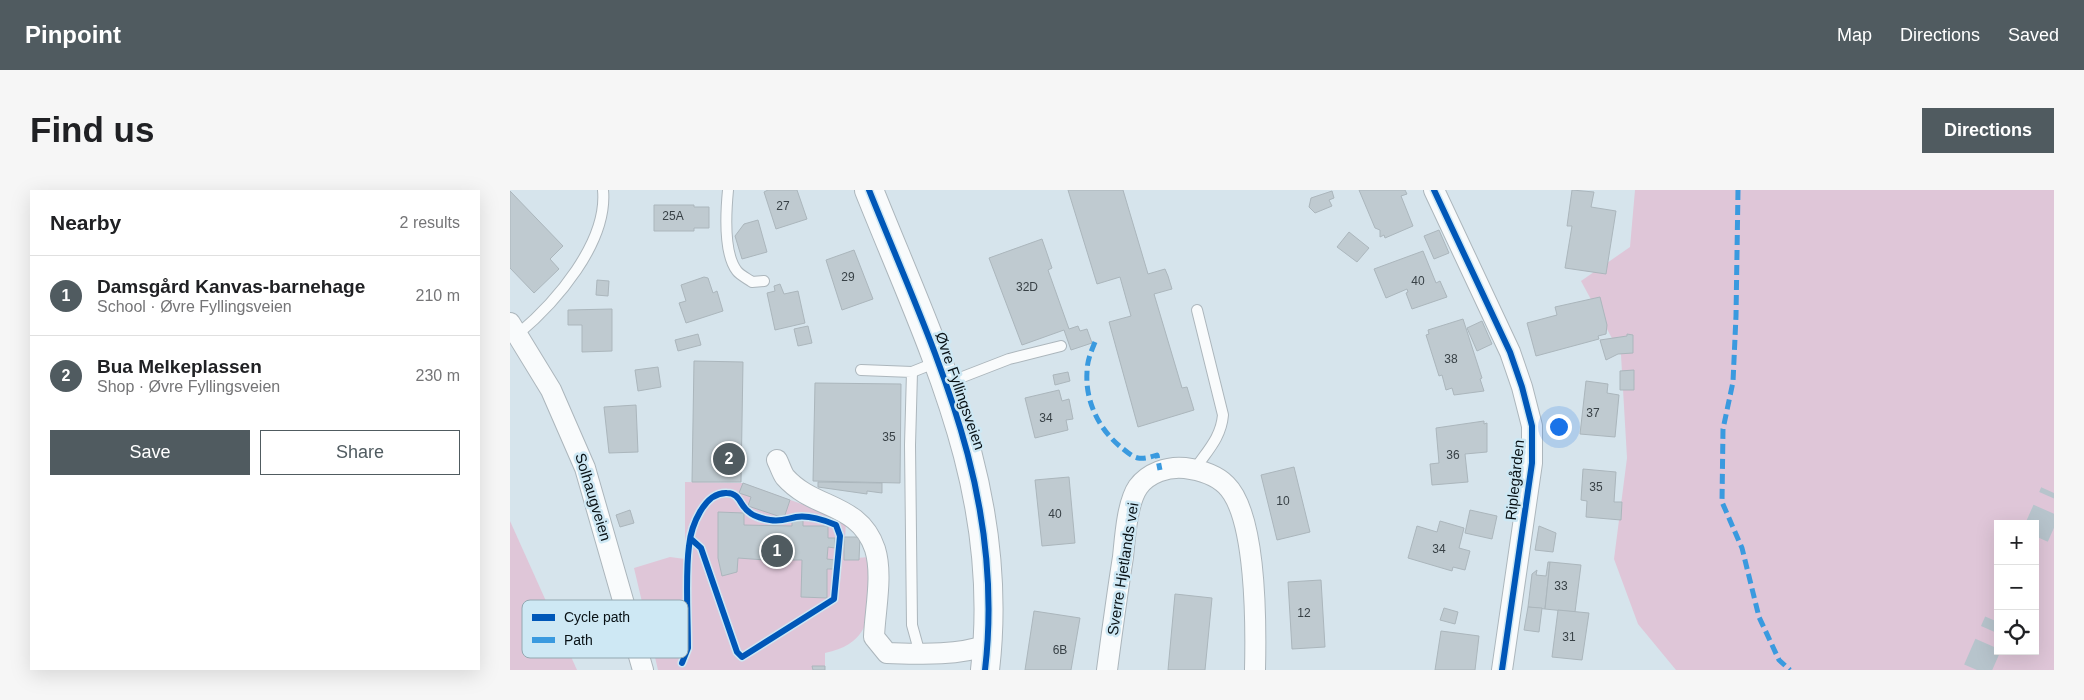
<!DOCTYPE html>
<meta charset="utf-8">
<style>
body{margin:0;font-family:Helvetica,sans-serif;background:#f6f6f6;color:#202124}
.controls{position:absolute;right:15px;bottom:15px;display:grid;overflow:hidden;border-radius:0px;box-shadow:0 5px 20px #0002}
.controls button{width:45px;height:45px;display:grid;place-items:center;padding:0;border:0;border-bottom:1px solid #e0e0e0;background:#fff;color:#202124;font:25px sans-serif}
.you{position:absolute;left:1048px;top:236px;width:18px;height:18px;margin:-12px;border:4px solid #fff;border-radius:50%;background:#1a73e8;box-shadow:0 0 0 8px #1a73e833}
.badge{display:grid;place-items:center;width:32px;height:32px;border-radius:50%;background:#505b60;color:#fff;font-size:16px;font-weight:700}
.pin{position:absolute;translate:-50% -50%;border:2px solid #fff;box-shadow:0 1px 5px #0006}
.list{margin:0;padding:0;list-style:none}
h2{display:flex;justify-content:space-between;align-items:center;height:65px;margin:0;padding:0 20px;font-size:21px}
h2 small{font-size:16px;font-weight:400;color:#757577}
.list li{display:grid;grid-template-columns:32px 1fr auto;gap:15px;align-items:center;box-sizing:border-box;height:80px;padding:0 20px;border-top:1px solid #e0e0e0}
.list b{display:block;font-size:19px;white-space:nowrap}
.list p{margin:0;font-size:16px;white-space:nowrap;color:#757577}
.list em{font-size:16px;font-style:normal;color:#757577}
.actions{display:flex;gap:10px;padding:15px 20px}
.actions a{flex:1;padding:11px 0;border:1px solid #505b60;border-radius:0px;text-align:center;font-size:18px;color:#505b60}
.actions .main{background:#505b60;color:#fff}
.icon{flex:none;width:28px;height:28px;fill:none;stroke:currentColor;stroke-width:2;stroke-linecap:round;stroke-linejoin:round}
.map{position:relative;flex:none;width:1544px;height:480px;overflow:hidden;border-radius:0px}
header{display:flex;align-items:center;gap:30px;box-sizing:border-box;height:70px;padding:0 25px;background:#505b60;color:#fff}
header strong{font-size:24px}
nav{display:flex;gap:28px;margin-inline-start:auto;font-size:18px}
.intro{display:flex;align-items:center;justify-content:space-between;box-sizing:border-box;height:120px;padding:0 30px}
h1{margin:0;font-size:35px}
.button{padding:12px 22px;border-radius:0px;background:#505b60;color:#fff;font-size:18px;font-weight:700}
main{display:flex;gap:30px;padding:0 30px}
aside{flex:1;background:#fff;border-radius:0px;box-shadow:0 5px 20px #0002}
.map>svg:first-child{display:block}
.green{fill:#dfc6d8;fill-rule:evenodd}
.building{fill:#bfcad0;stroke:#abb6bc}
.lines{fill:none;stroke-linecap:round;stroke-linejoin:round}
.primary-tunnel{stroke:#b7c4cc;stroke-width:28;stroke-dasharray:28 14;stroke-linecap:butt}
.service-casing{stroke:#acb6bc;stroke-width:12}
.minor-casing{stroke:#acb6bc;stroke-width:22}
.secondary-casing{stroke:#acb6bc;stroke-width:30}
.service{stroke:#f9fbfc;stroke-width:10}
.minor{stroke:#f9fbfc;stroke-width:20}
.secondary{stroke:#f9fbfc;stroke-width:28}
.quiet{stroke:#3a9adf;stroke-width:5;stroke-dasharray:10 5;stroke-linecap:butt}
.cycleway-casing{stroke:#cee8f4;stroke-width:9}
.cycleway{stroke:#0057b8;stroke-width:6}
.labels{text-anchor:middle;stroke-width:5;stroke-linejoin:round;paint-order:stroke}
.number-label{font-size:12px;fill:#384146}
.street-label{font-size:15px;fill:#081115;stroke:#cee8f4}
.key{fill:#cee8f4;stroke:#93a8b1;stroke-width:1}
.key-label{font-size:14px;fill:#081115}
</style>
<header>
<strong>Pinpoint</strong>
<nav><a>Map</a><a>Directions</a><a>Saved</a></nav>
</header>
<div class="intro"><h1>Find us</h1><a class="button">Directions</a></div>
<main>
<aside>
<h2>Nearby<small>2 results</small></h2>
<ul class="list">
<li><span class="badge">1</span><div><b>Damsgård Kanvas-barnehage</b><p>School · Øvre Fyllingsveien</p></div><em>210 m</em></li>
<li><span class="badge">2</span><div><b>Bua Melkeplassen</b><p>Shop · Øvre Fyllingsveien</p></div><em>230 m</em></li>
</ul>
<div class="actions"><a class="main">Save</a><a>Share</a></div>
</aside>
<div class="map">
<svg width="1544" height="480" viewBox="0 0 1544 480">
<rect width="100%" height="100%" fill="#d6e4ec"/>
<g class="green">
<path d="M1125,0h419v480h-378l-38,-46 -24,-65 13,-101 -6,-103 -40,-74 49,-34zM1488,334h37v127h-37z"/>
<path d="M175,292l58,1 103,37 -2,39 25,-2c0,44 11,85 -44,96v13h-12v4h-155l-24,-102 36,-11 15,2z"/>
<path d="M0,331l67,149h-67z"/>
</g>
<g class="building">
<path d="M258,0h29l10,29 -31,10 -12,-37z"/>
<path d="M558,0h55l25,84 17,-5 3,7 4,13 -18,5 28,94 5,-1 7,23 -56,17 -29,-105 22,-6 -11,-39 -23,7z"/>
<path d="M849,0h46l2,4 -6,2 12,30 -28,12 -1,-3 -4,2v-7l-5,-2z"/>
<path d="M1062,0l22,2 -3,15 25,4 -10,63 -41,-6 7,-42h-5z"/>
<path d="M0,1l53,55 -13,13 9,10 -25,24 -24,-25z"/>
<path d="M822,1l2,7 -5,2 3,6 -17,7 -6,-6 2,-9z"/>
<path d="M144,15h40v2h15v21h-15v3h-40z"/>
<path d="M248,30l9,32 -25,7 -7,-23 9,-12z"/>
<path d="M929,40l10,23 -15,6 -10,-23z"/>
<path d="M839,42l20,16 -12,14 -20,-15z"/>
<path d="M532,49l10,29 -4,2 21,59 9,-3 2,5 7,-2 5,14 -21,7 -7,-20 -42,15 -33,-87z"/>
<path d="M344,60l19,49 -31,11 -16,-50z"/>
<path d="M913,61l13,32 4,-2 7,16 -35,12 -6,-16 2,-1 -1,-3 -21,9 -12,-29z"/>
<path d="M194,87l4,1 5,15 4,-2 6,20 -37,12 -7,-20 7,-2 -5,-16z"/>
<path d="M87,90l12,1 -1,15 -12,-1z"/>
<path d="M270,94l4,10 14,-3 7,32 -30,7 -8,-37 8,-2 -1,-5z"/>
<path d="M1090,107l7,28 -1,9 -8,2 1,3 -63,17 -9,-33 30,-8 -2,-8z"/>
<path d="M102,119v42l-30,1v-27h-14v-15z"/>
<path d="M953,129l19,59 -2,1 4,12 -30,4 -2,-7 -6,2 -4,-15 -3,1 -13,-41 3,-1 -1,-4z"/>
<path d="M972,131l10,23 -15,7 -10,-23z"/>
<path d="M298,136l4,17 -14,3 -4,-17z"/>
<path d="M188,144l3,11 -23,6 -3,-11z"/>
<path d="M1117,144l6,1v18l-15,1 -12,6 -6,-20 27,-4z"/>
<path d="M184,171l49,1 -2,120h-49z"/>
<path d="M148,177l3,20 -23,4 -3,-21z"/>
<path d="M1124,180v20h-14v-19z"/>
<path d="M558,182l2,9 -15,4 -2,-10z"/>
<path d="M1076,191l22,3 -1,9 12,2 -4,42 -35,-3z"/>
<path d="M305,193l86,1 -1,99 -87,-2z"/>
<path d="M549,200l3,11 7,-2 4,20 -7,1 2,10 -33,8 -10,-40z"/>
<path d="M126,215l2,47 -29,1 -5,-46z"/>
<path d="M974,231v3l3,-1v29l-22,2 3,28 -36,3 -2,-21 9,-1 -3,-35z"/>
<path d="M784,277l16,65 -33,8 -16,-65z"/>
<path d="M1073,279l33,3 -2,30h8l-1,18 -35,-3 1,-16 -6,-1z"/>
<path d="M559,287l6,66 -33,3 -7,-66z"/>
<path d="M308,292l64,1v10l-15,-2v3l-49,-7z"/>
<path d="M233,293l47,17 -6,18 -36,-12 3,-9 -12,-4z"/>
<path d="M120,320l4,13 -14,4 -4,-12z"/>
<path d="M960,320l27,6 -5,23 -27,-6z"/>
<path d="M208,322l26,1v12l48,1v-6h11v6h25v12h7v10l-7,-1 -1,12 8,1v9h-8v29l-26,-1 1,-37h-13v4h-24v-4l-27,-2 -1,14 -15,4 -4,-18z"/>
<path d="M930,331l24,7 -5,20 11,3 -5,19 -12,-3 -1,4 -44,-13 9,-32 20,6z"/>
<path d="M1029,336l17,7 -3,19 -18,-2z"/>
<path d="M334,347h16l-1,23h-15z"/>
<path d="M1038,372h2l-5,47 -17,-2 4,-33 5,-4 -1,5 10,1z"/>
<path d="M1040,372l31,3 -6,47 -30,-3z"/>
<path d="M811,390l4,67 -33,2 -4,-67z"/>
<path d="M665,404l37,4 -7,72h-37z"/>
<path d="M1018,417l14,1 -3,24 -15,-2z"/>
<path d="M934,418l14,4 -3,12 -15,-4z"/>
<path d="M1048,420l31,3 -7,47 -30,-3z"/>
<path d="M524,421l46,7 -9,52h-46z"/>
<path d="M931,441l38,5 -4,34h-40z"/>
<path d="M302,476h13v4h-12z"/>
</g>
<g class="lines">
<g class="primary-tunnel">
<path d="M1525,346l19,-43"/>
<path d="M1467,480l21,-48"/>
</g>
<g class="service-casing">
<g id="service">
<path d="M218,0c-2,21 -5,63 9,81 3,4 11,8 15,11l12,-1"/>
<path d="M8,144c37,-31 90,-91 85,-144"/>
<path d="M351,180l51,2 -2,73 2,180 8,29"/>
<path d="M402,182l25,-10"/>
<path d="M437,193l62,-24 52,-13"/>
<path d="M685,279c12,-18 26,-31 28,-54l-26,-105"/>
</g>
</g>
<g class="minor-casing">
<g id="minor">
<path d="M924,0l76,162 12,35 10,39v37l-30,207"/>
<path d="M0,133l41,67 34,78 58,202"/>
<path d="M267,270c3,6 5,13 8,17 29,33 74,25 90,72 8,26 0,61 -1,88l13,16c33,1 69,3 101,-8"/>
<path d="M597,480c5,-38 10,-75 16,-113 2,-19 4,-54 15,-70 10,-14 30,-21 47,-19 15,2 30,6 41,17 31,30 30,143 29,185"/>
</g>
</g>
<g class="secondary-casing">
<path id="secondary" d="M359,0c64,160 137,302 116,480"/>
</g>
<use href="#service" class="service"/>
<use href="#minor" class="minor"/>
<use href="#secondary" class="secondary"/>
<g class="quiet">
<path d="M1228,0l-2,126 -3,66 -10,47 -1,73 20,46 17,69 20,43 11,10"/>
<path d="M585,152c-4,10 -8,19 -8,30 -2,29 12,58 35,76 4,3 10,9 16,10 6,1 13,-1 19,-3l3,15"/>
</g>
<g class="cycleway-casing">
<g id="cycleway">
<path d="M359,0c64,160 137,302 116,480"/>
<path d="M924,0l76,162 12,35 10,39v37l-30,207"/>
<path d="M172,473l6,-15c0,-31 -3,-72 1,-102 2,-20 15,-54 38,-53 13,0 13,13 22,19 4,4 15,7 21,8 11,2 16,-1 26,-3 12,-2 29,3 40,8l4,11 -6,63 -92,58 -5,-5 -36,-104 -10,-9"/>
</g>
</g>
<use href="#cycleway" class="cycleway"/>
</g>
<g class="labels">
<g class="number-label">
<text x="273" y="20">27</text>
<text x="163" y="30">25A</text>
<text x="338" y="91">29</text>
<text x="908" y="95">40</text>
<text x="517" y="101">32D</text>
<text x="941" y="173">38</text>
<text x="1083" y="227">37</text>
<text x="536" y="232">34</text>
<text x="379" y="251">35</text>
<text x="943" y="269">36</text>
<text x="1086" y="301">35</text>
<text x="773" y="315">10</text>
<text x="545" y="328">40</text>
<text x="929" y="363">34</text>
<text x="1051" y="400">33</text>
<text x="794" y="427">12</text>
<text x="1059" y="451">31</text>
<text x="550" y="464">6B</text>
</g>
<g class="street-label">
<text transform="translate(450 201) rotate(71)" y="5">Øvre Fyllingsveien</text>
<text transform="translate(1005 290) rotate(-84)" y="5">Riplegården</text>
<text transform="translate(83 307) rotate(73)" y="5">Solhaugveien</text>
<text transform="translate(613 379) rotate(-81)" y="5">Sverre Hjetlands vei</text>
</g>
</g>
<rect x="12" y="410" width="166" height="58" rx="8" class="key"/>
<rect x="22" y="424" width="23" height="7" fill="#0057b8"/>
<rect x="22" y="447" width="23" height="6" fill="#3a9adf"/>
<g class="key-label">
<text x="54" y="432">Cycle path</text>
<text x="54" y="455">Path</text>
</g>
</svg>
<div class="controls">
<button>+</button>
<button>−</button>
<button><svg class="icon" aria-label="locate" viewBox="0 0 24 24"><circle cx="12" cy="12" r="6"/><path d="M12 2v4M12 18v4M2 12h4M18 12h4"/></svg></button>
</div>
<div class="you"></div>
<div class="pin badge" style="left:267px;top:361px">1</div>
<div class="pin badge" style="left:219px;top:269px">2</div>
</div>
</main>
